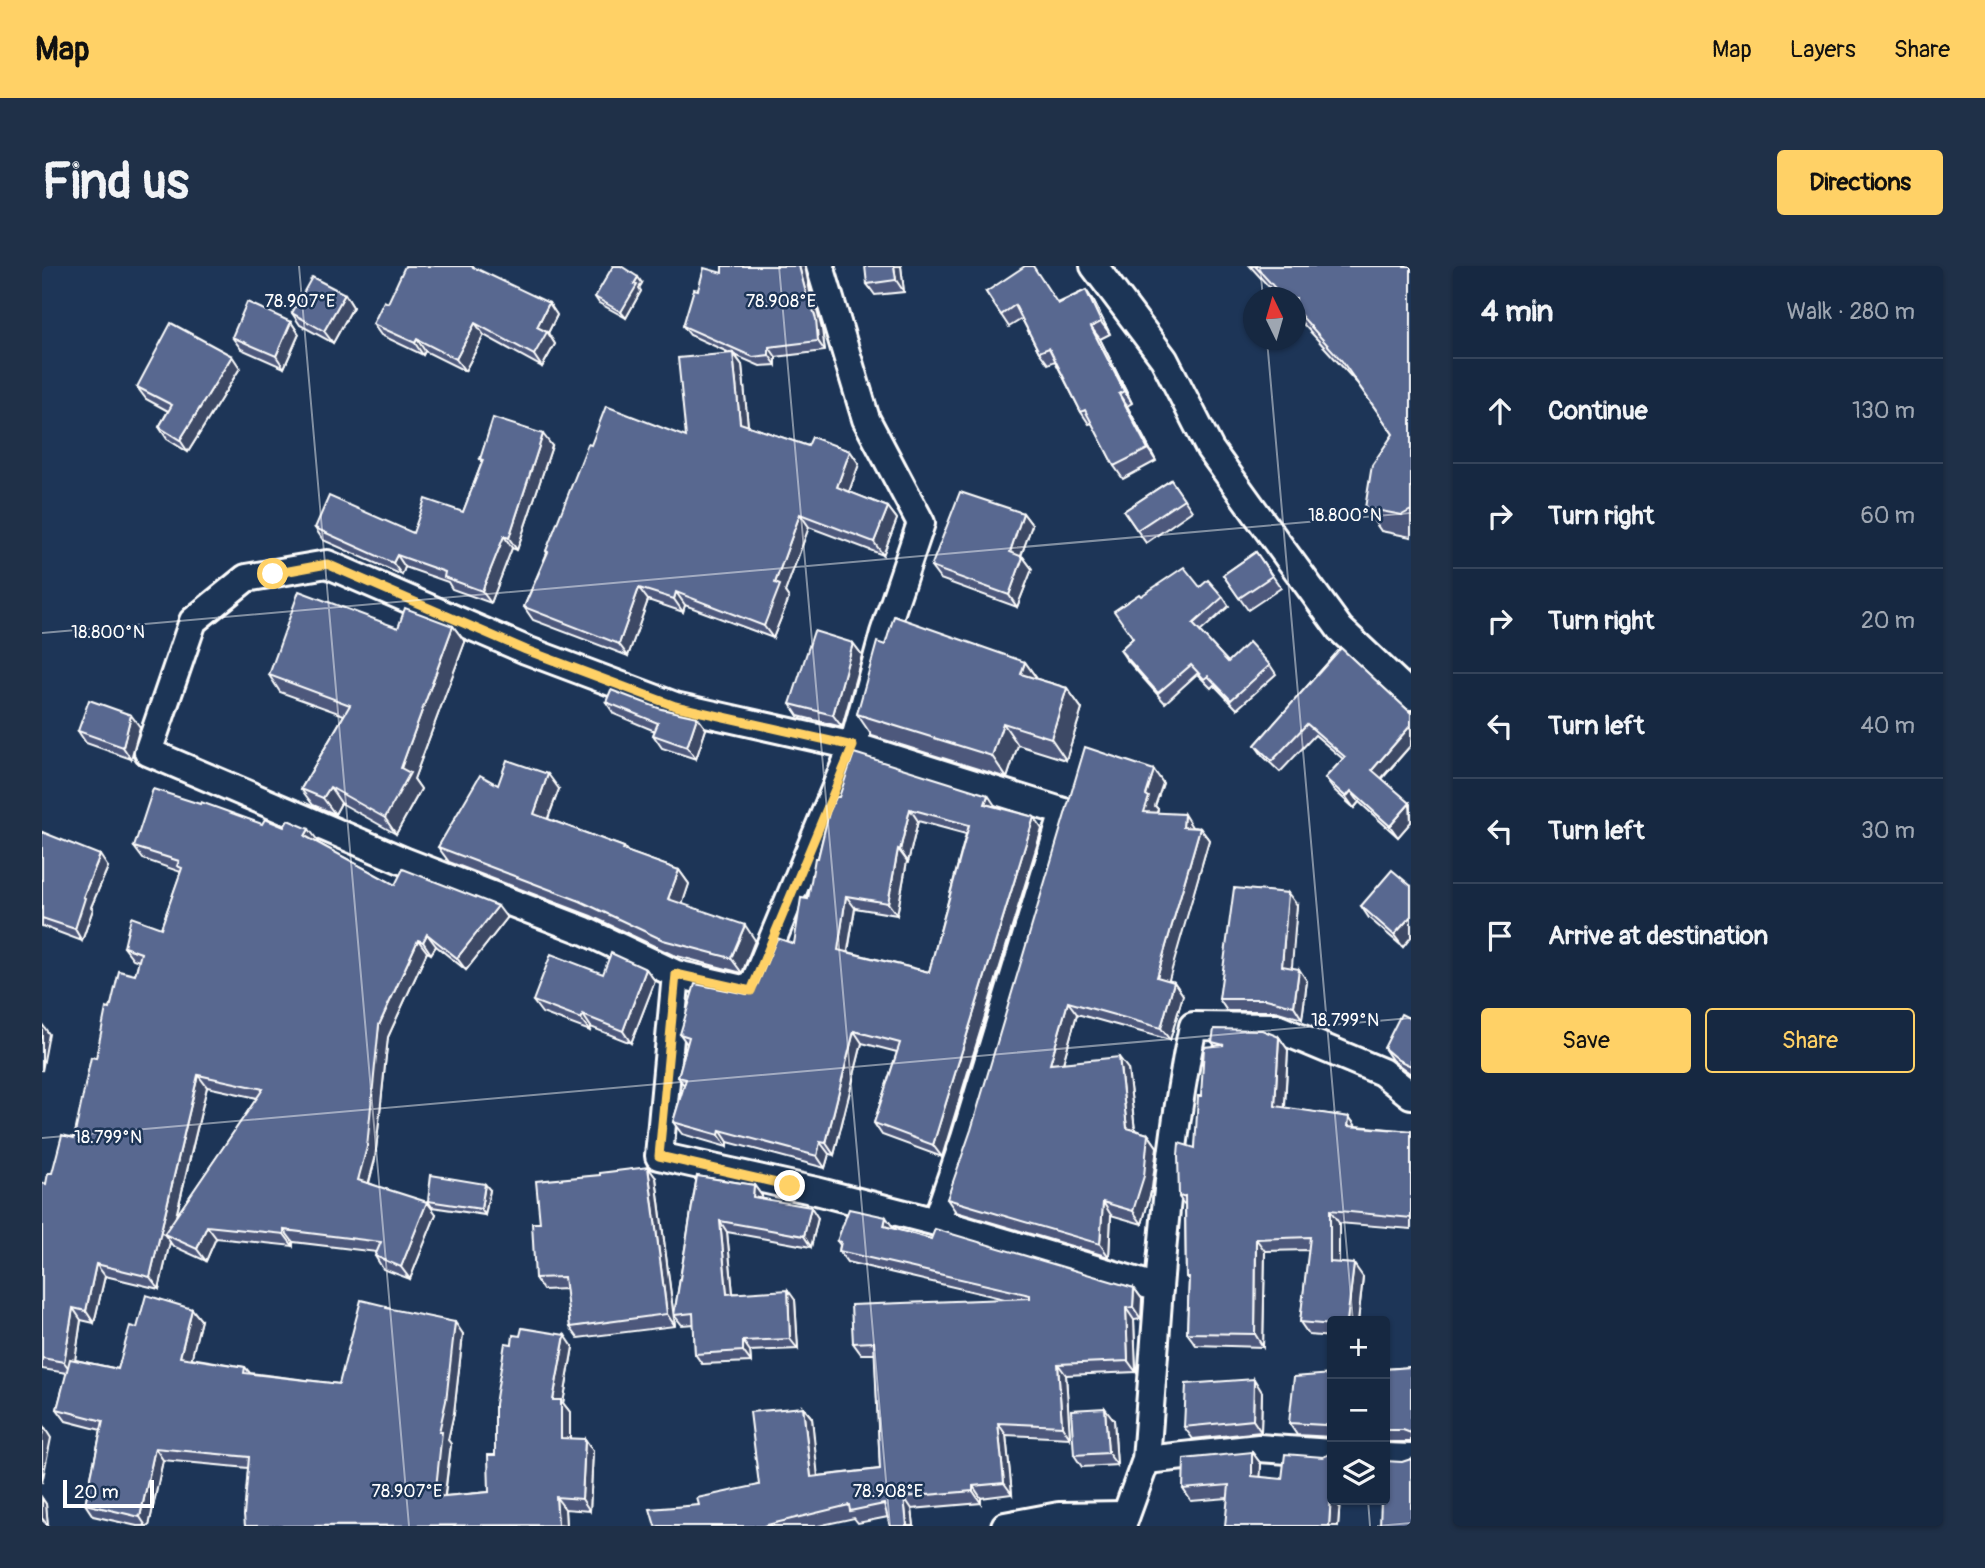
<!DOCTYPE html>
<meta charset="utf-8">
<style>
body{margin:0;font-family:Pangolin,sans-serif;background:#1f3048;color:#f1f3f6}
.controls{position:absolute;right:21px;bottom:21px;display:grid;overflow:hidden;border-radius:7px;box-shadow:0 2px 5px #0004}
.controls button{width:63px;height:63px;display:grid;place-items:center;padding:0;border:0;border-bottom:2px solid #35445a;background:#162841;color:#f1f3f6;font:35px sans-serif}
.compass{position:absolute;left:1201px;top:21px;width:63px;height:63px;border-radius:50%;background:#162841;box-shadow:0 2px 5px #0004;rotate:355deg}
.scale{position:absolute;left:21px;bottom:18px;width:91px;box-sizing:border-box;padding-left:7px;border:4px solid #fff;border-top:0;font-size:19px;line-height:24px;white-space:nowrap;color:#fff;-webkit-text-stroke:5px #1d3557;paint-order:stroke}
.stop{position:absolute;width:21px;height:21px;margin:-16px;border:5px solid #ffd166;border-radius:50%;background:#fff}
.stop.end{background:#ffd166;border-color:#fff;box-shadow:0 2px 7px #0008}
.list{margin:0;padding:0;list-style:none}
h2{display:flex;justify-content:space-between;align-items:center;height:91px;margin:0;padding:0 28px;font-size:30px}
h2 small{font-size:23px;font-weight:400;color:#9ea6b1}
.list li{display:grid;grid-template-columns:46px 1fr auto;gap:21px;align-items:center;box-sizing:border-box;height:105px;padding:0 28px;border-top:2px solid #35445a}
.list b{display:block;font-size:26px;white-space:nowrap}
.list em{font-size:23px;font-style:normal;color:#9ea6b1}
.actions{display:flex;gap:14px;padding:21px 28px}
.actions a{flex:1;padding:16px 0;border:2px solid #ffd166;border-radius:7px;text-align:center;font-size:24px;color:#ffd166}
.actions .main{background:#ffd166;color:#111}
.icon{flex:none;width:38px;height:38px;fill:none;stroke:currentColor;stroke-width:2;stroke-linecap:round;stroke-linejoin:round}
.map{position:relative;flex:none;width:1369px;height:1260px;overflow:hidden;border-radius:7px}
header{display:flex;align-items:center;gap:42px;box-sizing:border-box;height:98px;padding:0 35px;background:#ffd166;color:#111}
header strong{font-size:33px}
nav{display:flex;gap:38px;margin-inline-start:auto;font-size:24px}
.intro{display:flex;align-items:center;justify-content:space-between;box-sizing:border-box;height:168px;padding:0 42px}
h1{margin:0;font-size:49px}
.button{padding:18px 32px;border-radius:7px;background:#ffd166;color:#111;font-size:24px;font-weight:700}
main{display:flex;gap:42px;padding:0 42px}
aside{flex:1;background:#162841;border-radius:7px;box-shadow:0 2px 5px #0004}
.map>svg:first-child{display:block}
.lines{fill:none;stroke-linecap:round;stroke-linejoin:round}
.street-casing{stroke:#fff;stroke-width:32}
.street{stroke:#1d3557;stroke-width:26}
.wall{fill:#4d597c;stroke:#fff;stroke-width:2;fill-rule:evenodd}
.shaded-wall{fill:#3e4965;stroke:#fff;stroke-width:2}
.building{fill:#596890;stroke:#fff;stroke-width:2;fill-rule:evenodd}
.route{stroke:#ffd166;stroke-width:9}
.ticks{fill:none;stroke:#fff;stroke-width:2;stroke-opacity:0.45}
.ticks-label{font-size:18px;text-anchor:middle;fill:#fff;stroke:#1d3557;stroke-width:5;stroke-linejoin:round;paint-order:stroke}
</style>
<header>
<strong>Map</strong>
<nav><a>Map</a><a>Layers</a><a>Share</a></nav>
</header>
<div class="intro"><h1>Find us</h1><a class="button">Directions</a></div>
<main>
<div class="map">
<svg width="1369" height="1260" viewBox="0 0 1369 1260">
<rect width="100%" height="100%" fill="#1d3557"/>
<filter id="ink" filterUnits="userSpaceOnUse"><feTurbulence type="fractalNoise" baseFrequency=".0143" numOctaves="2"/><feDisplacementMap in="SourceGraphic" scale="14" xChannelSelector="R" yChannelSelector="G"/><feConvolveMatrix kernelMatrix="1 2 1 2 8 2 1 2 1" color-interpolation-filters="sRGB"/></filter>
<g filter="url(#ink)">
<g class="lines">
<g class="street-casing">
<g id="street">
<path d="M778,0l46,153 55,104 -37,110 -31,113 211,66 -99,326 -29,84 223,66 -13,172 -24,66"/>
<path d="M1052,0l70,93 46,90 66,92 64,88 71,67"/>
<path d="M634,708l-91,-43 -179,-69 -258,-110 45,-131 53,-43 81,-14 199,86 149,56 178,40 -102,245 -75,-17 -17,182 157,35 120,31"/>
<path d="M1117,1022c7,-88 16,-176 34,-262l81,1 108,45 29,23"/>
<path d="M1343,1191l26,1"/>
<path d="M1104,1194l113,-12 73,5"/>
<path d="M963,1260l54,-10 66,-1"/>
</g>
</g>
<use href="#street" class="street"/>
</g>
<g class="wall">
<path d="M680,0h83l7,36 4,5 6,22 3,22 -49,6v8l-16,1 -25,-11 7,10 6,61 60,20 42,5 9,13 -10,28 39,15 9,12 -14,36 -74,-28 -24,65 4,6 -16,40 -88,-33 -2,7 -35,-12 -20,56 -95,-36 -9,-13 23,-54 -1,-2 45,-106 95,-8 44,-84 -40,-18 -7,-9 15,-36 24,-17z"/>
<path d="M859,0l3,26 -29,3 -8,-11z"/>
<path d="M1208,0h161v271l-30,-6 -16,-23 28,-74 -36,-51 -61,-67v-18h-17z"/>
<path d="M600,17l-3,5 2,3 -15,27 -27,-15 -4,-6z"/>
<path d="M1044,24l8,12 16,32 -10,5 32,64 -5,3 29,55 -33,18 -9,-13 -22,-43 -3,1 -8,-12 -26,-51 -7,3 -9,-12 -17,-33 -13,8 -23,-35 72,11z"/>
<path d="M303,28l8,13 -20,36 -33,-18 -8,-12z"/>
<path d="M346,37h161l8,12 -9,18 7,11 -13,23 -58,-32 -19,36 -40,-20 -2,4 -42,-20 -8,-11z"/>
<path d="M249,56l8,12 -15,34 -43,-19 -9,-12z"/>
<path d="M198,102l-52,84 -21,-13 -8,-12 9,-16 -22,-12 -9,-12z"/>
<path d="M510,180l-35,104 -5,-2 -21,55 -39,-14 -4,-7 -43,-15 -3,8 -79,-35 -8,-12 98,5 50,-21 19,-50 -2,-3z"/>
<path d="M1129,214l21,31 -46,32 -22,-32z"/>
<path d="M981,247l9,12 -11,31 2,1 9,12 -15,38 -77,-28 -9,-12z"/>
<path d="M1214,286l25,36 -33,22 -25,-35z"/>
<path d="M1158,321l23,10 6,9 -29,26 28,30 42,3 6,9 -39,35 -23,-24 -3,3 -14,-14 -32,29 -39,-44 -6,-9 13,-12 8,-42z"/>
<path d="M411,360l12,16 -51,137 7,10 -25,45 -55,-31 -6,11 -22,-9 -12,-16 43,-74 -64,-23 -11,-17 129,-47z"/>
<path d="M811,377l9,12 -20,72 -44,-11 -8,-12z"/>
<path d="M843,379l140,17 12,17 30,9 15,21 -16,51 -48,-15 -11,33 -135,-42 -15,-22z"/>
<path d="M1299,382l70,65v32l-29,34 29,25v18l-13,15 -39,-35 -5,6 -21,-19 -8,-11 18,-19 -28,-24 -35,37 -17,-16 -8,-11z"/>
<path d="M564,436l55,7 36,8 9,12 -10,30 -34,-11 -9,-13 2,-4 -41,-17z"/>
<path d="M98,461l-9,32 -45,-16 -8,-12z"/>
<path d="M1121,517l-8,23 3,3 -1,4 35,14 8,1 9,12 -41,140 6,2 9,13 -13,45 -93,-26 -14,49 65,6 7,61 13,4 9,13 -5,41 -10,36 -31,-9 -2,42 -153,-45 -9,-13z"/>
<path d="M456,519l61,4 -11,30 76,28 4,5 51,18 10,14 -7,20 73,36 -13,33 -69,-18 -82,-39 -142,-54 -11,-15z"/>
<path d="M954,541l46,22 -100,328 -60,-22 -8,-12 23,-71 -35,-9 -28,112 -5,-1 -4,14 -97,-26 -1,5 -45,-13 -9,-12 11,-37 -6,-8 9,-33 -7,-10 67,-40 10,-9 37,-41 14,-45 21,-87zM876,555l48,13 -37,138 -81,-20 7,-44 42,7 10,-54 1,1z"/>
<path d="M220,558l56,17 -1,2 78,42 112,33 -41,52 -30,-24 -5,8 -4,-2 -39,85 -13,122 -6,24 67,31 -26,65 -27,-10 -8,-13 2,-4 -84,-10v4l-77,-8 -10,23 -33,-15 -3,-4 -11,47 -54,-13 -11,47 -13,-3 -6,40 43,9 19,-41 64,-8 -10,38 54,9 5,6 89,11 47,-78 2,2 75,26 -9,79 -6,27 3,4 -6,52 44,-4 23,-148 61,3 -10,56 7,9v27h15l8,12 -3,60 -25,-2 1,17h-321l3,-58 -85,-8 -14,66h-12l-44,-10 -8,-12 16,-74 -35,-9 -9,-12 10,-36 -25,-4v-186l4,1 28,-46 36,-129 25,-34 4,-14 -6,-2 -9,-12 37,-19 20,-56 -38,-13 -9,-12zM165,821l50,11 -81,119z"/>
<path d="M0,566l66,35 -17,40 2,2 -11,32 -40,-15z"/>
<path d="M1369,620v51l-8,10 -34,-29 -8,-12z"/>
<path d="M1255,639l-6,63 16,13 -5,38 -27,-8h-48l-8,-12z"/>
<path d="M604,703l9,12 -24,62 -40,-16 -1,4 -48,-18 -9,-12 70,-27z"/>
<path d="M1369,753v55l-19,-14 -8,-12z"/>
<path d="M1237,771l9,13 -3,58 64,9 7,9 55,5v98l-72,-6v39l24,15 -5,44h-26v16l-23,-2 -9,-13 9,-72 -44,1 -2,96 -67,-2 -9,-12 2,-53 -3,-3 -1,-71 -6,-9 16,-49 6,-52 14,-50 -3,-4z"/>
<path d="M655,910l57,9 8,11 -1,2 57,20 -7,29 -84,-15 6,61 62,7 3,49 -48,2 1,11 -49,2 -7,-10 -1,-30 -12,1 -8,-10z"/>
<path d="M614,912l19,148 -97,12 -8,-11 -4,-38 -23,1 -8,-12 5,-55z"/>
<path d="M448,924l-5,25 -53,-8 -4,-6z"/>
<path d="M852,963l37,10 203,49 8,11 -1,20 -7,1 2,52 -70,3 4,63 -64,-3 6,59 -31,4v5l-69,6 2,17h-24l-2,-9 -30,6 -4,-5 -36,8h-163l44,-21 60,-20 44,-78 9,11 5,58 63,-7 -5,-115h-14l-8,-11 152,-44 -158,-37 -8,-11 1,-6 -3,-4z"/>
<path d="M1369,1101v75h-26v-73z"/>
<path d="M1290,1108v63l-35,-2 -8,-12z"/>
<path d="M1220,1126l-1,40 -68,7 -9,-12z"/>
<path d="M1072,1154l3,45 -35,2 -8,-12z"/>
<path d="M1210,1186l9,12 -1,13 72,23h8l-2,26 -110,-28 -37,3 -8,-12z"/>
<path d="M0,1232l4,6 2,22h-6z"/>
</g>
<g class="shaded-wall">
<path d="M757,0h6l7,36 4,5 6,22 3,22 -7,-10z"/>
<path d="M852,0h7l3,26 -8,-12z"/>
<path d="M596,11l4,6 -3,5 2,3 -15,27 -5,-6 13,-28z"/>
<path d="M1044,24l8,12 16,32 -9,-12z"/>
<path d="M303,28l8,13 -20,36 -9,-12z"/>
<path d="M507,37l8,12 -9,18 7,11 -13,23 -8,-12 3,-28z"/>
<path d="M249,56l8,12 -15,34 -8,-12z"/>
<path d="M433,57l9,12 -19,36 -9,-12z"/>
<path d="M1049,61l9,12 32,64 -8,-12z"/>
<path d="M375,73l8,12 -2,4 -8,-12z"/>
<path d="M727,81l7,10v8l-7,-10z"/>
<path d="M691,87l9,12 7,71 -9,-13z"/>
<path d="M190,90l8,12 -52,84 -8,-12z"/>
<path d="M1077,128l8,12 29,55 -8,-12z"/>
<path d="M501,168l9,12 -35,104 -8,-12z"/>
<path d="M808,185l9,13 -13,36 -9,-13z"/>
<path d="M846,241l9,12 -14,36 -9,-13z"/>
<path d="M981,247l9,12 -14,39 -8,-12z"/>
<path d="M758,248l9,13 -24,65 4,6 -16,40 -9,-12 11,-43z"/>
<path d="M462,270l8,12 -21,55 -9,-12z"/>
<path d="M355,289l8,12 -3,8 -9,-12z"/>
<path d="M981,291l9,12 -15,38 -8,-12z"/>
<path d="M597,322l9,12 -20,56 -9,-12z"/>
<path d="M634,326l9,13 -2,7 -9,-13z"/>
<path d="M411,360l12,16 -51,137 7,10 -25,45 -11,-16 16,-50z"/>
<path d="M811,377l9,12 -20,72 -9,-12z"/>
<path d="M983,396l15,21 -19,-9z"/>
<path d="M1025,422l15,21 -16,51 -15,-22z"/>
<path d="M89,449l9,12 -9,32 -8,-12z"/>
<path d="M655,451l9,12 -10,30 -9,-12z"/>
<path d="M961,457l15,22 -11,33 -15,-22z"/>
<path d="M1369,459v20l-32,36 -7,-11z"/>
<path d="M1112,504l9,13 -8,23 3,3 -5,15 -9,-12 2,-17z"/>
<path d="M506,508l11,15 -15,39 -10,-14z"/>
<path d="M288,521l11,16 -6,11 -12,-16z"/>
<path d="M1309,525l8,11 -5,6 -8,-11z"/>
<path d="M946,529l8,12 -11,-3z"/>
<path d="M1368,537l1,19 -13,15 -8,-11z"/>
<path d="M868,543l8,12 -10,41 -8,-12z"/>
<path d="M1142,548l8,13v12l-9,-12z"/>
<path d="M992,551l8,12 -100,328 -9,-12z"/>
<path d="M1158,562l9,12 -43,150 -9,-13z"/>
<path d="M267,563l9,12 -5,7 -8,-12z"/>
<path d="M856,583l9,12 -10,54 -9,-12z"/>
<path d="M58,589l8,12 -17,40 2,2 -11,32 -7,-12 8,-32z"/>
<path d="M637,604l10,14 -10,30 -11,-15z"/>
<path d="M1246,627l9,12 -6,74 -9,-13z"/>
<path d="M804,630l9,12 -9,54 -8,-12z"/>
<path d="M456,640l9,12 -41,52 -9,-12z"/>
<path d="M1369,650v21l-8,10 -9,-12z"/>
<path d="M703,659l10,15 -13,33 -11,-15z"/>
<path d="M385,668l9,12 -5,8 -8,-12z"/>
<path d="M376,674l9,12 -39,85 -13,122 -9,33 -8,-12 21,-155z"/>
<path d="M604,703l9,12 -24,62 -8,-12z"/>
<path d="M1257,703l8,12 -5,38 -8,-13z"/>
<path d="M1132,716l9,13 -13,45 -9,-12z"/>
<path d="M1026,736l9,12 -18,63 -9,-13z"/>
<path d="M541,749l8,12 -1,4 -9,-12z"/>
<path d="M0,758l7,10 -7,37z"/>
<path d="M812,765l8,12 -28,112 -8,-12z"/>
<path d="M1237,771l9,13 -4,69 -9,-13z"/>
<path d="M1077,791l9,12 8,71 -9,-12z"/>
<path d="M156,809l9,12 -36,150 -7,-3 6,8 -11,47 -9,-12z"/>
<path d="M1307,851l9,12 -10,-3z"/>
<path d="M678,864l8,12 -1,5 -8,-12z"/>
<path d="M1106,868l9,13 -5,41 -10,36 -9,-13z"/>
<path d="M778,876l9,12 -4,14 -8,-12z"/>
<path d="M606,901l8,11 19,148 -8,-12z"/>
<path d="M443,918l5,6 -5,25 -4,-6z"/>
<path d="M712,919l8,11 -2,11 -7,-10z"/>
<path d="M385,936l9,12 -26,65 -9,-12z"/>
<path d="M1061,936l8,13 -2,42 -9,-13z"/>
<path d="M769,941l7,11 -7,29 -7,-11z"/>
<path d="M1288,944l9,13v51l-9,-12z"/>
<path d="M844,951l8,12 -10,-3z"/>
<path d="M678,955l7,11 7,72 -7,-10z"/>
<path d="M165,960l9,12 -10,23 -9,-12z"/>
<path d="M242,964l9,12v4l-9,-12z"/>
<path d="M1214,973l9,12 -2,96 -8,-13z"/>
<path d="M54,998l9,12 -11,47 -8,-12z"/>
<path d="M1312,998l9,13 -5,44h-11z"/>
<path d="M1092,1022l8,11 -1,20 -8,-12z"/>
<path d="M746,1024l7,10 3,49 -8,-10z"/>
<path d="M31,1042l8,12 -8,54 -9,-12z"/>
<path d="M1084,1042l8,12 2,52 -8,-11z"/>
<path d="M150,1043l9,11 -12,49 -9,-12z"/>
<path d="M413,1056l8,12 -9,79 -6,27 3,4 -8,65 -8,-12 4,-65z"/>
<path d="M523,1069l8,12 -10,56 7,9v38l-9,-12 -8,-38z"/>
<path d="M701,1075l7,10 1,11 -8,-11z"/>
<path d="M1016,1098l8,11 4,63 -8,-12z"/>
<path d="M1212,1113l8,13 -1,40 -8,-12z"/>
<path d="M761,1141l9,11 7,70 -8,-11z"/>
<path d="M1063,1142l9,12 3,45 -9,-12z"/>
<path d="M956,1157l8,12 6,59 -8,-11z"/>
<path d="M2,1161l7,11 -9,45v-47z"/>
<path d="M543,1173l8,12 -3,60 -8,-12z"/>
<path d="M113,1182l8,12 -14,66h-3l-6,-9z"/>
<path d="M1210,1186l9,12 -1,24 -8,-12z"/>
<path d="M1290,1213v21h8l-2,26h-9z"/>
<path d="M931,1220l8,12v5l-8,-12z"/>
<path d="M514,1231l9,12 1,17 -8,-1z"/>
<path d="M862,1231l8,12 2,17h-7z"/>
<path d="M0,1232l4,6 2,22 -6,-8z"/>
</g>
<g class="building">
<path d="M363,0h66l78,37 -12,24 10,5 -13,23 -59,-32 -19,36 -39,-20 -2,4 -42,-19 11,-23 4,2z"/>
<path d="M571,0h8l17,11 -4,7 3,1 -16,27 -26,-15z"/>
<path d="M680,0h77l8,31h2l7,22 2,22 -49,6v8l-16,2 -70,-31 11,-37 4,1 6,-22 18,5z"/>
<path d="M823,0h29l2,14 -29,4z"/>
<path d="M983,0h8l25,38 28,-14 15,32 -10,5 33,64 -5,3 29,55 -34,17 -29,-56 -4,2 -32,-64 -10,4 -24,-47 -14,10 -15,-23z"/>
<path d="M1213,0h156v244l-9,5 -37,-7 7,-43 21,-31 -51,-73 -46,-51v-12h-12z"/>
<path d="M270,11l33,17 -21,37 -32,-18z"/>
<path d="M205,36l44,20 -15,34 -44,-19z"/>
<path d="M129,57l61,33 -52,84 -21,-13 13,-22 -35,-18z"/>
<path d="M691,87l7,70 68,23 4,-9 38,14 -13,36 51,20 -14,35 -74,-28 -25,69 5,2 -16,41 -88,-34 -2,7 -35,-11 -20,56 -95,-37 24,-55 -2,-1 42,-107 3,1 15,-39 80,31 -8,-79z"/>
<path d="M451,152l50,16 -34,104 -5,-2 -22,55 -38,-14 1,-5 -48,-17 -4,8 -78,-35 14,-32 84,37 12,-34 38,13 20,-52 -3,-1z"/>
<path d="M1129,214l13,19 -47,31 -13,-19z"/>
<path d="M918,226l63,21 -13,39 13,5 -14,38 -78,-28z"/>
<path d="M1214,286l16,24 -33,22 -16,-23z"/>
<path d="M1142,301l16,20 8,-7 15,17 -30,27 35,38 21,-20 21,23 -39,35 -23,-24 -4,3 -13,-14 -33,28 -38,-43 13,-12 -19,-27 25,-17 2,2z"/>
<path d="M257,325l99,37 7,-20 48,18 -52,142 9,5 -25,45 -55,-31 -7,11 -22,-9 49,-84 -81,-30z"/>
<path d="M852,350l131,46 -4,12 46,14 -16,50 -48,-15 -11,33 -135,-42 20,-72 8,3z"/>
<path d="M772,365l39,12 -20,72 -43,-11z"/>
<path d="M1299,382l70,65v12l-39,45 38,33 -20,23 -39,-35 -5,6 -21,-19 20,-21 -38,-33 -35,37 -17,-16z"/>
<path d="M569,424l50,19 36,8 -10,30 -34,-12 5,-12 -52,-21z"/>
<path d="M47,434l42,15 -8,32 -45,-16z"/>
<path d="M1043,481l69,23 -8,25 3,2 -5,15 40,2 -1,13 17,1 -43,149 17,5 -13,46 -93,-26 -18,62 69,-7 8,71 21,6 -4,42 -11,35 -30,-9 -3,42 -153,-45 24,-69z"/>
<path d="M812,487l134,42 -3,9 49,13 -101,328 -59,-22 26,-80 -46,-12 -28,112 -6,-1 -3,14 -97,-26 -1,5 -46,-13 13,-43 -8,-2 11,-40 -9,-3 15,-50 52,10 10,-9 20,-47 17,6 7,-46 7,1 7,-41h3l11,-46 7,-15h3zM868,543l59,16 -40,147 -91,-22 8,-54 42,7 10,-54 2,1z"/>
<path d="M465,494l41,14 -14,40 90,33 -1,3 56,20 -11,29 77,26 -14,33 -68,-18 -83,-39 -142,-54 42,-72 18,10z"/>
<path d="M111,523l47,15 1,-2 61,22 3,-5 19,8 4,-7 21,9 -4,7 90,49 8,-16 95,37 -41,52 -30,-24 -4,8 -5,-2 -39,85 -12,122 -9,33 69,22 -26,65 -26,-11 6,-14 -97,-12v4l-77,-8 -10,23 -33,-15 99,-145 -65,-14 -48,202 -54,-13 -10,47 -13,-3 -9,54 -22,-4v-175l4,1 2,-11h4l10,-38 12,3 17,-81 5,1 10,-50 4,1 9,-38 16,4 6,-22 -17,-6 7,-30 30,11 21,-60 -5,-2 2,-5 -45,-14z"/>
<path d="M0,566l58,23 -17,42 2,1 -10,31 -33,-11z"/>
<path d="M1350,604l19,16v30l-17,19 -33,-29z"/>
<path d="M1192,622l54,5 -6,73 17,3 -5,37 -28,-7h-47z"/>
<path d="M569,687l35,16 -23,62 -40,-16 -2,4 -48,-18 18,-47 52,20z"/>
<path d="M1359,748l10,5v47l-13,-6 -14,-12z"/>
<path d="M1172,763l48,1 17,7 -4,69 74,11 -1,9 63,5v87l-81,-8v52l24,2 -7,57h-15v4l-32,-3 10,-85 -54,2 -1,95 -68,-1 2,-56h-3l-1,-81 -6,1 -1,-42 1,-12 16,5 3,-52h3l3,-49 20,-2 -12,-3z"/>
<path d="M606,901l19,147 -97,13 -6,-50 -29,1 -3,-55h8l-4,-42 64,-6v-2z"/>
<path d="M389,909l54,9 -4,25 -53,-8z"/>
<path d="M655,910l57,9 -1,12 58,10 -7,29 -84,-15 7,73 61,-4 2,49 -47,2v10l-48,3 -2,-41 -19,2z"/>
<path d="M807,943l37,8 -2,9 47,13 4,-10 199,59 -1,19 -7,1 2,53 -70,3 4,62 -64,-3 6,60 -31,3v5l-69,6 3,29h-17l-6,-22 -34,7 -1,-6 -86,21h-108l-5,-17 49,-4 -2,-7 62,-13 -9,-73 53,-5 8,70 69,-8 -6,-127 -21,1 -2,-38 179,-7v-3l-191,-44 2,-9 -4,-1z"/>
<path d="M104,1029l46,14 -12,48 65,10 -1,6 95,11 22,-84 25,6v2l69,14 -9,79 -7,31h3l-7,65 54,-5 -1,-37h7v-51l10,-61 7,1 1,-9 7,1 2,-8 43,7 -12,65h8v38l24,1 -3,60 -26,-2 2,28 -313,1 -1,-11 5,-58 -94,-9 -15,69 -55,-13 18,-83 -46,-12 13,-50 48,10 12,-43 7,2z"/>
<path d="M1369,1101v66l-8,-3h-18v-61z"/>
<path d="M1290,1108v54l-7,-3 -36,-2 5,-46z"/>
<path d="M1212,1113l-1,41 -69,7 2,-43z"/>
<path d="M1063,1142l3,45 -34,2 -3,-45z"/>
<path d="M1210,1186v24l30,3 3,-25 38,3 9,-4v26l-3,47h-104l4,-41 -46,4 1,-30z"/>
<path d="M1369,1193v67h-31l1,-26h4v-39l17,1z"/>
</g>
</g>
<g class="lines" filter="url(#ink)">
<path class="route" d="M231,308l54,-10 199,86 149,56 178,40 -102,245 -75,-17 -17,182 131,30"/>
</g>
<path class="ticks" d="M257,0l110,1260M737,0l111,1260M1218,0l3,32M1225,74l86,981M0,367l1369,-120M0,872l1369,-120M1326,1234l2,26M1335,1260l34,-3"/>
<g class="ticks-label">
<text x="258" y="41">78.907°E</text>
<text x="739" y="41">78.908°E</text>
<text x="1303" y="255">18.800°N</text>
<text x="66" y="372">18.800°N</text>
<text x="1303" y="760">18.799°N</text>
<text x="66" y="877">18.799°N</text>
<text x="365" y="1231">78.907°E</text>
<text x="846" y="1231">78.908°E</text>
</g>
</svg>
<div class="controls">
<button>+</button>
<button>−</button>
<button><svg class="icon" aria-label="layers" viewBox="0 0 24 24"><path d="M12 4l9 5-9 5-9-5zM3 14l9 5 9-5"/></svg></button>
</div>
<svg class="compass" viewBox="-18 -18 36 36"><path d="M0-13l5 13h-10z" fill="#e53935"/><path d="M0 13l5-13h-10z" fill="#9ea6b1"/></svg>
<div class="scale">20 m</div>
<div class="stop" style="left:231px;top:308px"></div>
<div class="stop end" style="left:748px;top:920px"></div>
</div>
<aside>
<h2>4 min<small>Walk · 280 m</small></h2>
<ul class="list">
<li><svg class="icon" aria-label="ahead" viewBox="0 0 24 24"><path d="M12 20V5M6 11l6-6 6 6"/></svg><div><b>Continue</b></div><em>130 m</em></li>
<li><svg class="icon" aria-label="right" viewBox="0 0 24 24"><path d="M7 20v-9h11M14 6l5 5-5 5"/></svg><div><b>Turn right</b></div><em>60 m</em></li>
<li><svg class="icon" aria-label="right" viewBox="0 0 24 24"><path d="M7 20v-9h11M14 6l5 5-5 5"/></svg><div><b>Turn right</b></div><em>20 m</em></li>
<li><svg class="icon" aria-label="left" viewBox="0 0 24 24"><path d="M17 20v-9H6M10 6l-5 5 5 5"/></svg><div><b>Turn left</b></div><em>40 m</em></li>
<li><svg class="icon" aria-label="left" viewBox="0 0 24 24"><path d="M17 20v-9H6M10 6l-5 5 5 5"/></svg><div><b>Turn left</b></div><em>30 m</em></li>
<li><svg class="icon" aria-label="arrive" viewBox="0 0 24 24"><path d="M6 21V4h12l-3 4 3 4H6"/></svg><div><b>Arrive at destination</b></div></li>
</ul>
<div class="actions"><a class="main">Save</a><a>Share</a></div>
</aside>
</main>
